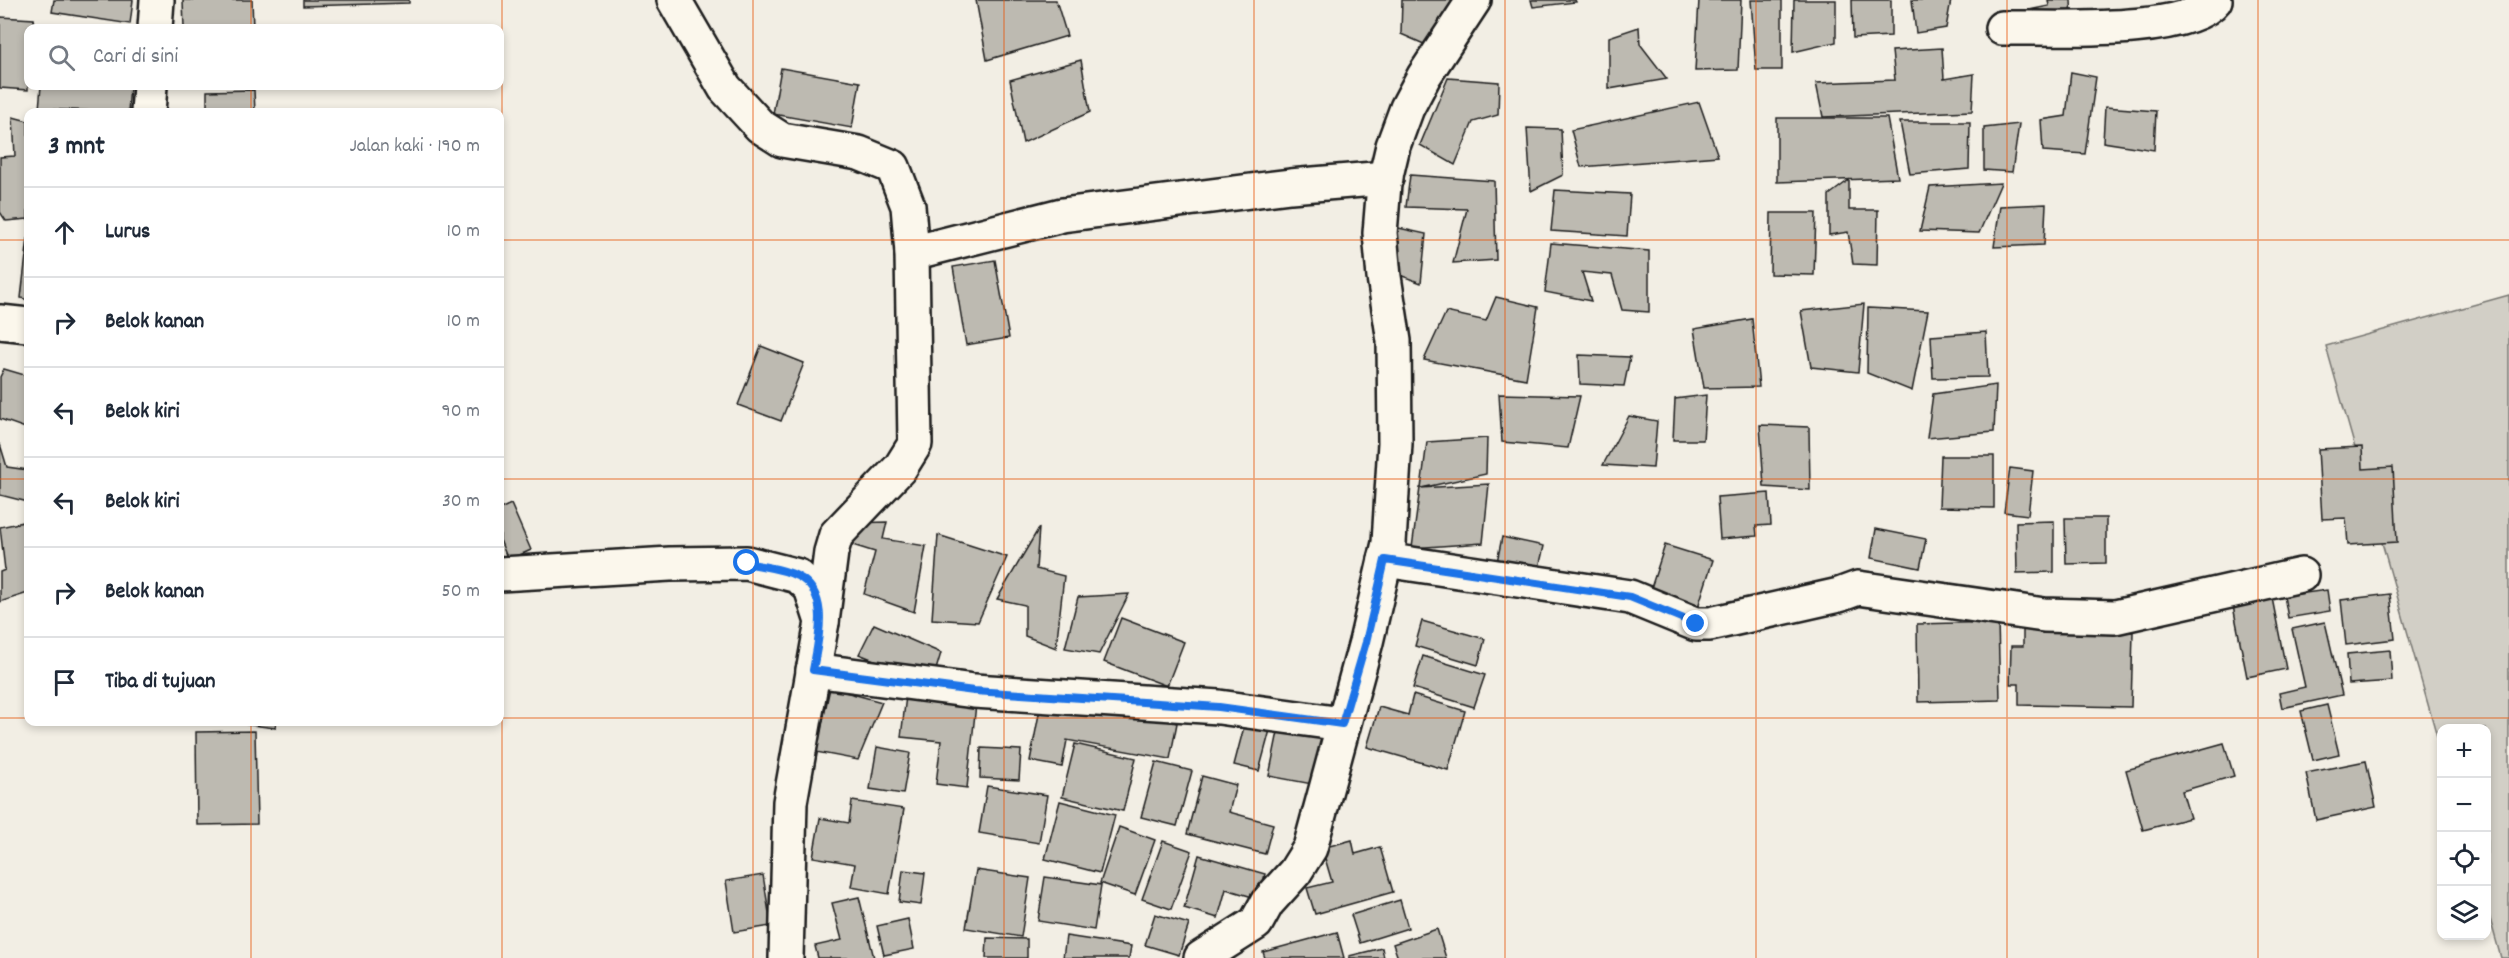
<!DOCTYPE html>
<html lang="id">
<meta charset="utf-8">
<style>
body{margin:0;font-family:Dekko,sans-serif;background:#f2f2f3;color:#1f2937}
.controls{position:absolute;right:18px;bottom:18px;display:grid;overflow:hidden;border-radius:12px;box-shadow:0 3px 9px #0003}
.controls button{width:54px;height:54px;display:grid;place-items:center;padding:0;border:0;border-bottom:2px solid #e0e1e3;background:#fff;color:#1f2937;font:30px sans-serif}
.stop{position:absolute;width:18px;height:18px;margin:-14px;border:4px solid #1a73e8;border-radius:50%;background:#fff}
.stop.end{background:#1a73e8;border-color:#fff;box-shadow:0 2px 6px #0008}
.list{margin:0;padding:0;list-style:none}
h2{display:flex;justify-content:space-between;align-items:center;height:78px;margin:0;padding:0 24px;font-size:26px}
h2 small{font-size:20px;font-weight:400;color:#747a83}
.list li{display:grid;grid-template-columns:39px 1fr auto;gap:18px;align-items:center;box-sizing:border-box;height:90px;padding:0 24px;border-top:2px solid #e0e1e3}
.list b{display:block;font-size:22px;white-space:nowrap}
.list em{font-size:20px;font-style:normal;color:#747a83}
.icon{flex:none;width:33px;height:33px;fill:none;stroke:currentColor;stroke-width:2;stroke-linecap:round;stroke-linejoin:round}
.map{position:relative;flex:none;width:2509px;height:958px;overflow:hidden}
.search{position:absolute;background:#fff;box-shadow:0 3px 9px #0003;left:24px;top:24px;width:480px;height:66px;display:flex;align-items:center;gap:15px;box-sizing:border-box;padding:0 21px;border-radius:12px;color:#747a83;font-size:22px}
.panel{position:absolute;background:#fff;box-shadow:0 3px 9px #0003;left:24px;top:108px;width:480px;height:618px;border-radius:12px}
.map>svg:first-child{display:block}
.green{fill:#d2cfc6;stroke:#777671;stroke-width:1.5}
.building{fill:#bdbab1;stroke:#1c1c1c;stroke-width:1.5}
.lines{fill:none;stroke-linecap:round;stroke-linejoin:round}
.minor-casing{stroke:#1c1c1c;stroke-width:38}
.minor{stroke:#fbf7ec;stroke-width:33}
.route{stroke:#1a73e8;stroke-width:8}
.grid{fill:none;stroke:#e8590c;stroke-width:1.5;stroke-opacity:0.55}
</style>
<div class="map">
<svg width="2509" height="958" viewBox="0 0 2509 958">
<rect width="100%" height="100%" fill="#f2eee4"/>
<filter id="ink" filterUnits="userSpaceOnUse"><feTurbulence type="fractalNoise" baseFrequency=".0167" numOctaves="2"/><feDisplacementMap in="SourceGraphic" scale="12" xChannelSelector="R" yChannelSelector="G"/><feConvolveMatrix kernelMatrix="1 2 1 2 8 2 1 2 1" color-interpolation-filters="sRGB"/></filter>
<g filter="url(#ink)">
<path class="green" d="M2509,295v663h-8l-14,-50 -1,-180h-44l-1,22 -115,-404z"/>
<g class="building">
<path d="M54,0h79l-3,24 -78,-12z"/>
<path d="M183,0h69l1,28h-69z"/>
<path d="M303,0h106v3l-106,3z"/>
<path d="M976,0h80l11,36 -80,24z"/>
<path d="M1402,0h61l-30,48 -32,-14z"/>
<path d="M1531,0h44l1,2 -43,5z"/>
<path d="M1699,0h42l-3,70 -43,1z"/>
<path d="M1751,0h31v70h-26z"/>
<path d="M1794,0h42v42l-43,10z"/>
<path d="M1852,0h39v36l-38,2z"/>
<path d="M1912,0h39l-5,28 -30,5z"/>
<path d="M2048,0h23l2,43 -48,2 -6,-33 30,-6z"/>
<path d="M0,17l34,2 -1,9h-5v62l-28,-2z"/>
<path d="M1639,27l1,17 27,35 -58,10v-52z"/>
<path d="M1942,48l2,31 30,-5 -2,37 -149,6 -7,-34 79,-3 -3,-29z"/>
<path d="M1081,60l9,52 -67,31 -13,-63z"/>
<path d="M781,68l79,14 -8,46 -79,-14z"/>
<path d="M2071,72l25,5 -11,77 -42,-3 -2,-31 25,-4z"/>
<path d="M1448,78l51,4 -1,33 -25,7 -18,43 -35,-20z"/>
<path d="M41,86h89l-2,26 -89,-3z"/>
<path d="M254,90l1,22h-48v-21z"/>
<path d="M1699,102l19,54 -137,11 -10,-37z"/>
<path d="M2105,107l51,4 -2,39 -51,-8z"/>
<path d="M13,117l15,4v98l-22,2 -6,-9v-55l15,-1z"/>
<path d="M1777,118h110l11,60 -121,4z"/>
<path d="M1900,122h70l-1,47 -59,5z"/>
<path d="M2019,124l-7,48 -28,-2v-42z"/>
<path d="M1527,128l34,1 2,46 -32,16z"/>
<path d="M1410,175l84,6 2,79 -43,3 14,-54 -61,-2z"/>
<path d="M1849,180v30h29l-1,55 -24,-1 -5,-32 -19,3v-40z"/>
<path d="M2001,183l-22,50 -59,-2 10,-44z"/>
<path d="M1555,190l75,4 -3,42 -76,-5z"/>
<path d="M2046,204l-2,41 -50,2 6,-41z"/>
<path d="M1771,213h45l-2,62 -44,-1z"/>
<path d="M1385,225l41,9 -5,49 -32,-12z"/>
<path d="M28,238v62l-7,-2z"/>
<path d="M1551,243l98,8v61l-27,-2 -10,-35 -30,-3 9,29 -46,-9z"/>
<path d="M995,260l14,78 -43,7 -13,-78z"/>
<path d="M1496,297l42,10 -12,72 -102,-19 22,-48 40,9z"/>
<path d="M1864,304l-6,68 -47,-5 -10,-56z"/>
<path d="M1868,308l60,3 -16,80 -45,-18z"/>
<path d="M1752,319l7,68 -55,1 -10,-59z"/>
<path d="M1986,332l2,45 -55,1 -2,-42z"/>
<path d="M761,346l43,17 -23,58 -43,-16z"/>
<path d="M1579,355l51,2 -6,29 -44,-2z"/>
<path d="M4,369l24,7v53l-28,-10v-42z"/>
<path d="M1996,385l-2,47 -67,6 6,-44z"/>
<path d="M1499,394l81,2 -12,52 -66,-6z"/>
<path d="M1706,395l-3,45h-30l2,-41z"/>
<path d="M1629,416l28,5 -4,47 -50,-3z"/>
<path d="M1760,425l49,2 1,63 -46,-3z"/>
<path d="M1487,438l-1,36 -65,14 6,-46z"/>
<path d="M0,444l7,23 21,3v32l-28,-7z"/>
<path d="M2362,447l1,22 30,-2 4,75 -49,3 -2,-27 -24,1 -4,-70z"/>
<path d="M1941,456h53v52l-55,-1z"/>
<path d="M2010,468l23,3 -5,44 -24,-3z"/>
<path d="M1489,484l-6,59 -71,5 8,-60z"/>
<path d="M1769,493l2,32 -15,1 1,10 -37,3 -3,-42z"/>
<path d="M511,504l20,46 -23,10 -8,-20v-31z"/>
<path d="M2065,518h41v45l-40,1z"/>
<path d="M28,521v72l-28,9v-30l5,-2 -5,-43z"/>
<path d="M2054,521v51l-37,1 -1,-51z"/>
<path d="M887,522l-4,17 43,7 -12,66 -50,-18 11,-42 -32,-10 10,-19z"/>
<path d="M1039,528l-3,41 28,7 -8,72 -31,-12v-31l-28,-6z"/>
<path d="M1876,529l50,10 -6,29 -49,-10z"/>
<path d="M938,535l69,22 -29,65 -46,-3z"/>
<path d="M1502,537l42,9 -7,30 -41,-9z"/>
<path d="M1665,545l48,15 -15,47 -48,-16z"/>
<path d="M2327,590l3,21 -42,7 -4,-22z"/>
<path d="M1129,594l-30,60 -34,-6 13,-51z"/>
<path d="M2390,594l5,45 -49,6 -5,-45z"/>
<path d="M2272,598l14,71 -39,8 -14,-71z"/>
<path d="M1121,618l63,24 -17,44 -63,-24z"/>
<path d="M1422,621l63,18 -7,26 -63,-19z"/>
<path d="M1998,622l2,78 -82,2 -1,-78z"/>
<path d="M2325,622l17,73 -60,13 -3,-15 26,-6 -13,-58z"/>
<path d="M874,624l67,29 -9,30 -73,-29z"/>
<path d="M2023,630l110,2 -2,75 -112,-2v-21h-9l1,-38h12z"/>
<path d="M2390,650l2,31 -43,3 -2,-30z"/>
<path d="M1423,656l62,19 -11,32 -61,-19z"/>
<path d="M830,688l52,14 -24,58 -42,-8z"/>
<path d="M1413,695l52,16 -17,59 -81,-23 12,-40 29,8z"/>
<path d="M906,696l70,8 -9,84 -31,-4 5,-43 -40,-4z"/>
<path d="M1042,698l135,25 -7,36 -103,-19 -5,27 -32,-6z"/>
<path d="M2327,705l12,49 -26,6 -12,-49z"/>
<path d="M227,722h49l-1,6z"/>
<path d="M1280,722l43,8 -11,54 -43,-8z"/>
<path d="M1245,723l25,7 -11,41 -25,-6z"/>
<path d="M255,731l2,93 -60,1 -1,-93z"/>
<path d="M2224,743l10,33 -52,15 8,27 -47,12 -17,-60z"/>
<path d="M1075,744l61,14 -13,53 -61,-14z"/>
<path d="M877,747l33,6 -7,41 -33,-5z"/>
<path d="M981,748l40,2 -2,30 -39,-2z"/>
<path d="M2366,761l10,46 -60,13 -10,-47z"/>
<path d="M1156,762l36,9 -15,55 -36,-9z"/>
<path d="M1202,776l34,9 -7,27 44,12 -8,30 -78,-20z"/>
<path d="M987,786l60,9 -8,48 -60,-10z"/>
<path d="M852,801l52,8 -15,85 -38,-7 4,-23 -42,-7 7,-39 29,5z"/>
<path d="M1060,801l55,14 -15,58 -55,-14z"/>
<path d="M1119,827l36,13 -20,55 -35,-12z"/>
<path d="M1352,840l3,14 25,-7 13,45 -78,22 -8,-26 25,-6 -10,-34z"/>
<path d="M1163,841l29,10 -21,58 -29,-10z"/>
<path d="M1199,855l66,19 -6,25 -33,-10 -8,29 -34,-10z"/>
<path d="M903,870l22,3 -4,32 -22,-3z"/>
<path d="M976,870l54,8 -9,59 -55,-9z"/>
<path d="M763,875l8,51 -37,6 -8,-51z"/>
<path d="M1045,877l56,8 -7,45 -56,-9z"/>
<path d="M859,897l15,61h-56l-3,-12 27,-6 -10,-37z"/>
<path d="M1400,900l8,28 -48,15 -9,-28z"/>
<path d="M1155,914l34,10 -10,31 -34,-10z"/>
<path d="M908,919l6,30 -30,6 -7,-29z"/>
<path d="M1437,929l9,29h-48l-5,-14z"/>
<path d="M1337,932l7,26h-79l-2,-6z"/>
<path d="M1066,936l65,10 -2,12h-66z"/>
<path d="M987,938l40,1v19h-41z"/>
<path d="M1382,948l2,10h-34l-1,-2z"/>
</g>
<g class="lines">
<g class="minor-casing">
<g id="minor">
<path d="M674,0l51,88 35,38 22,14 77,13 34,14 15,39 4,47 3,191 -15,24 -64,67 -5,17 -9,70"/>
<path d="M155,28l2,-28"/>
<path d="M2002,28c45,-1 185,8 213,-28"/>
<path d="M148,112l2,-26"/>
<path d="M912,253l150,-38 228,-29 96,-8"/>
<path d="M0,322l28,3"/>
<path d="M1385,560l245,37 66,27h14l129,-29 19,-7 186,27 71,2 186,-42"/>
<path d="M500,574l170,-10 77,-1 51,13 13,12 11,34 -32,180 -4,156"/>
<path d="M813,670l161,21 245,16 123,17"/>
<path d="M1201,958l55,-35 11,-20 28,-31 15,-24 56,-206 23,-99 6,-100 -1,-102 -10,-64 -4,-44 4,-49 9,-38 14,-38 17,-32 50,-76"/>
</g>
</g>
<use href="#minor" class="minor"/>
</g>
</g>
<g class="lines" filter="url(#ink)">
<path class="route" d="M747,563c16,4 36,5 50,13 35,17 21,65 16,94l161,21 245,16 123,17 24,-82 19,-82 245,37 66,27"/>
</g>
<path class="grid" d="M251,0v28M502,0v958M753,0v958M1004,0v958M1254,0v958M1505,0v958M1756,0v958M2007,0v958M2258,0v958M251,86v26M0,240h28M500,240h2009M0,479h28M500,479h2009M0,718h28M500,718h2009M251,722v236"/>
</svg>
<div class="controls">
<button>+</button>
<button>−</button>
<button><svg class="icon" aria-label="locate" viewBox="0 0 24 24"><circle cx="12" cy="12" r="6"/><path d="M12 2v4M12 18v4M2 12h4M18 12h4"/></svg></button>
<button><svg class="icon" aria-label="layers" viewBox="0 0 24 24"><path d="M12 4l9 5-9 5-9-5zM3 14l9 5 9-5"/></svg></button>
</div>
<div class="stop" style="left:747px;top:563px"></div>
<div class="stop end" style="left:1696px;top:624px"></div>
<div class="search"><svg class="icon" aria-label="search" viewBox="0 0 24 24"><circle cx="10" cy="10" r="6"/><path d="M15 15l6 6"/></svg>Cari di sini</div>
<section class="panel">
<h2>3 mnt<small>Jalan kaki · 190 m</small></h2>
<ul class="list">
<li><svg class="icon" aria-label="ahead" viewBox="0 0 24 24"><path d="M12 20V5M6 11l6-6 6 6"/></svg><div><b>Lurus</b></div><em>10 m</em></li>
<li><svg class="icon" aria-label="right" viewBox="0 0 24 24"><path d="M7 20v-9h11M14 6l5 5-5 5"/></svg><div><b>Belok kanan</b></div><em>10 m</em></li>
<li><svg class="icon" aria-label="left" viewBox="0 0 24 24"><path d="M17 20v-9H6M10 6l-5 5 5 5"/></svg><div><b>Belok kiri</b></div><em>90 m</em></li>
<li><svg class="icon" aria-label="left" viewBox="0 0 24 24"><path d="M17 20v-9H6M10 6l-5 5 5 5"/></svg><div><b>Belok kiri</b></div><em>30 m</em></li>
<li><svg class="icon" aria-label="right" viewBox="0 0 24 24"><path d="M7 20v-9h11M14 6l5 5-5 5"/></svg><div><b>Belok kanan</b></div><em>50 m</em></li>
<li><svg class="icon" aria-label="arrive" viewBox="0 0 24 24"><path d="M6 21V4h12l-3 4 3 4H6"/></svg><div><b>Tiba di tujuan</b></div></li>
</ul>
</section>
</div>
